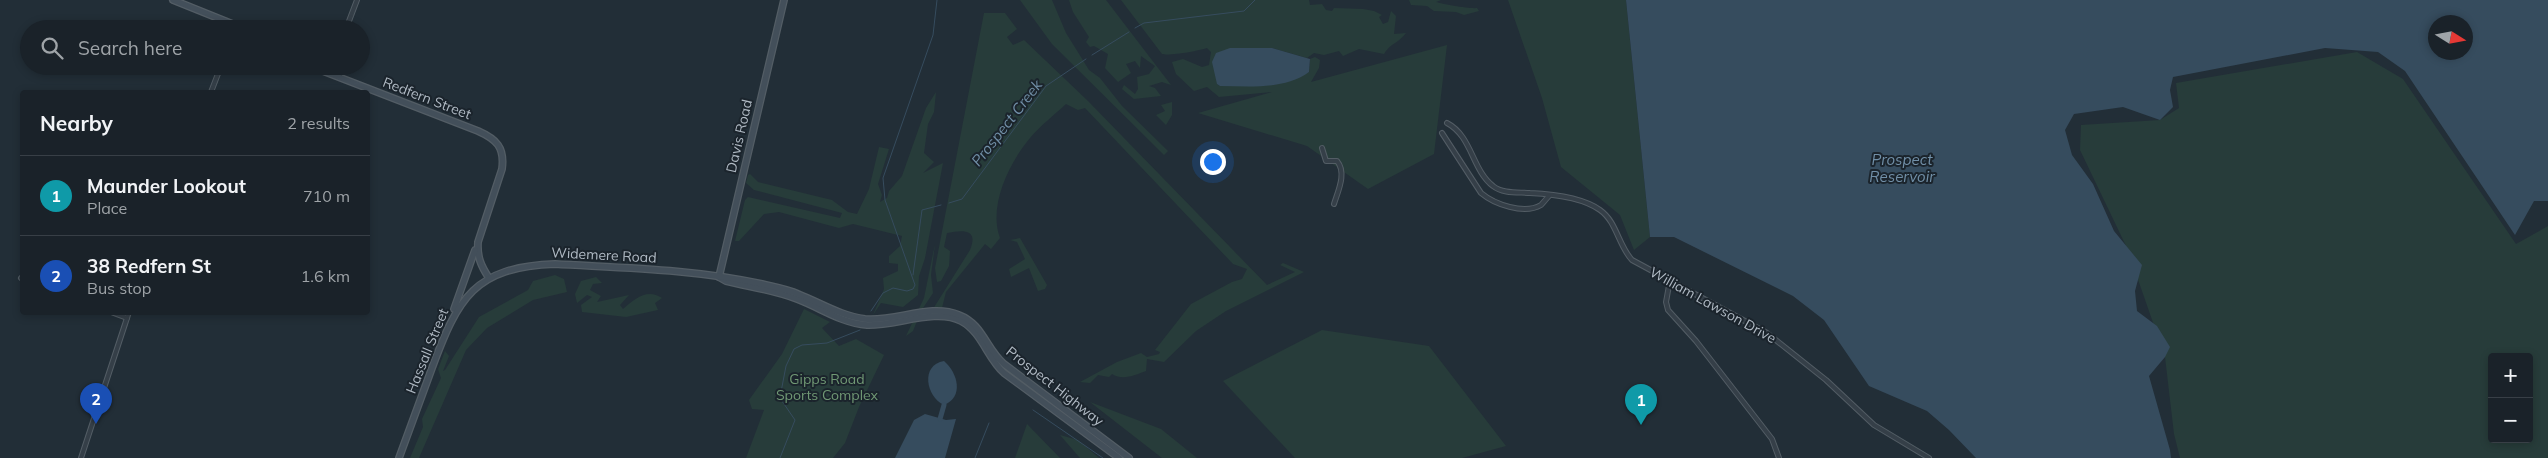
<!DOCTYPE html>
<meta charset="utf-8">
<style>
body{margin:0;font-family:Mulish,sans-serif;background:#232a31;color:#f1f3f6}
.controls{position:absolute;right:15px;bottom:15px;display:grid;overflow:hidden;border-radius:5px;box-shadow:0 2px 8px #0003}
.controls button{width:45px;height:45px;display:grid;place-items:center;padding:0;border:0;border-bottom:1px solid #383f46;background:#1a2229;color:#f1f3f6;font:25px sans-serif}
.compass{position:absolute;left:2428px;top:15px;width:45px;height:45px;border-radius:50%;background:#1a2229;box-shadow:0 2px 8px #0003;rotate:101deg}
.you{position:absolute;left:1212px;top:161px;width:18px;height:18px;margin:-12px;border:4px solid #fff;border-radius:50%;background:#1a73e8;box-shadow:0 0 0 8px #1a73e833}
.badge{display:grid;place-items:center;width:32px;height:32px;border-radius:50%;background:#87bef2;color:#fff;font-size:16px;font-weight:700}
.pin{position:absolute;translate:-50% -41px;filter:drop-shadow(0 1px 2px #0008)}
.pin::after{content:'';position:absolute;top:26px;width:18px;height:15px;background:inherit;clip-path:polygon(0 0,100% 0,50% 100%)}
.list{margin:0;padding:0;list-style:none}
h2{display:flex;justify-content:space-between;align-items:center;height:65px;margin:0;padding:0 20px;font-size:21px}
h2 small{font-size:16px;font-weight:400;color:#9fa4a8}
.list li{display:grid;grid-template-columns:32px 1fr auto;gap:15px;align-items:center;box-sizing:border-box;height:80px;padding:0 20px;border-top:1px solid #383f46}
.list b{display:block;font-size:19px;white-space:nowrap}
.list p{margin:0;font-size:16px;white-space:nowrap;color:#9fa4a8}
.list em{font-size:16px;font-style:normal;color:#9fa4a8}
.icon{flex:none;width:28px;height:28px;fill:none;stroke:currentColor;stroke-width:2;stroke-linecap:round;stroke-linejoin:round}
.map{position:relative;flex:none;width:2548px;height:458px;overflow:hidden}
.search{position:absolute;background:#1a2229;box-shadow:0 2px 8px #0003;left:20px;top:20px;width:350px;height:55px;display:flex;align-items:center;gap:12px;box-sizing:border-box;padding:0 18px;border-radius:28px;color:#9fa4a8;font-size:19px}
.panel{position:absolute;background:#1a2229;box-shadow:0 2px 8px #0003;left:20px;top:90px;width:350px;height:225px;border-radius:5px}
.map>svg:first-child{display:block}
.green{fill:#273c3a;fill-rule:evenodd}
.water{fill:#364c5e;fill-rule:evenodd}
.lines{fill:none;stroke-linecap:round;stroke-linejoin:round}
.stream{stroke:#364c5e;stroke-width:1}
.canal{stroke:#364c5e;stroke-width:5}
.street-casing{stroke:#535d65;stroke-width:6}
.secondary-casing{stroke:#535d65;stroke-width:8}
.street{stroke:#353f48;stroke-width:4}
.secondary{stroke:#434f5a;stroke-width:5.5}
.labels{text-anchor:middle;stroke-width:4;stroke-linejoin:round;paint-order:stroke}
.street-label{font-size:14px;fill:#b0bac4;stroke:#1b242c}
.park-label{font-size:14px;fill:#709874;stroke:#1b242c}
.water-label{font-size:15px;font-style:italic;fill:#718fa7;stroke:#1b242c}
</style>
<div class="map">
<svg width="2548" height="458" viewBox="0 0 2548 458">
<rect width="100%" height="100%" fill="#222e37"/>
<g class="green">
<path d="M1020,0h32l14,33 23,37 11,8 22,28 46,45 -4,4 -112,-111z"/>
<path d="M1069,0h37l65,85 -9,-3 -13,4 6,2 6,8 -27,3 -12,-10 2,-4 11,9 3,-5 -1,-12 12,-3 6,-8 -14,-10 -1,12 -5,-7 -9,3 5,9 -13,9 -13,-14 3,-14 -14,-8 -4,1 -4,-5 3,-5 -16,-25z"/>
<path d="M1121,0h188l1,5 12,-1 4,6 6,1 2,-3 29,1 11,2 8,4 -3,2 4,7 5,-2 3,-11 5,5 -2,18 12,-1c-7,10 -17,11 -22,21l-25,-5 -16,7 -4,-5 -15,4 -10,-2 -7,5 -35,-10 -55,36 3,2 54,-1 35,-13 1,-13 5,-2 5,3 -1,8 -8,14 136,-37 -13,109 -66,35 -61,-43 -109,-33 74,-21 -53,5 -12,-10 -13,4 -18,-17 -4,-12 11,-3 19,8 7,-2 2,-13 -4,-4c-9,3 -37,8 -45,6z"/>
<path d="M1409,0h32l-5,2c6,2 34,7 41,6l2,3 -15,4 -8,-3 -22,-1 -7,-5 -16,-1z"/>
<path d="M1508,0h118l24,237 -16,13 -14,-35 -59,-48 -19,-69z"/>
<path d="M984,13h21l12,16 -10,8 6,8 11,-5 64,61 179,184 28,-13 -15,-7 3,-2 21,9 -78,39 -30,20 -32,31 -17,-3 -1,12c-11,4 -23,10 -34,3l-3,3 -11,-2 -8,8 -10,-1 37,-20 24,-9 6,4 12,-3 1,-2 -5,-2 36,-46 41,-22 10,-3 5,-10 -14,-5 -148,-156 -7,2 -12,-6c-12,11 -26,22 -36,34 -21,25 -42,68 -30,100l-9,11 -6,-5 -39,48 -4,16 -9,1 37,-59c9,-22 -8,-20 -23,-17l-3,14 6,4 -1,15 -8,15 -4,1 -2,-14z"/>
<path d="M2357,52l46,27 113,165 32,-18v232h-368l-6,-24 -9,-77 -38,-109 -47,-98 1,-25 79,-5 19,-12 -3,-25zM2492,357h37v82h-37z"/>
<path d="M936,92l-2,20 -6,12 -4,29 10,9 -11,11 20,-10 -18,95 -6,18 -1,19 -15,12 -22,-4 -8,12 11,-26 -1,-11 15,-7v-7l-9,-1v-7l11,-10 2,-10 -49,-12 -14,4 -60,-16 -15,2 -25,27h-4l10,-41 3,-3 92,21 2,-5 -88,-23 -8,-7 2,-8 2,-1 8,8 74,18 16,12 9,2 12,-25 10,-42 10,2 -11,35 4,11 -2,7 7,-4 2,-7 13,-15 24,-68z"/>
<path d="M1172,102v13l-6,10 -10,-10 9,-4 -4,-6z"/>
<path d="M1020,238l27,47 -2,4 -7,2 -9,-23 -18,9 -2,-8 16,-10 -8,-17 -7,-2z"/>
<path d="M935,244l-4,31 2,18 -12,18 -8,20 -7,5 18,-38z"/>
<path d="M555,275l9,4 3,13 -34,8 -46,28 -21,22 -47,108h-9l13,-31 -1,-8 19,-41 -3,-9 7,-18 4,5 -6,15 2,-1 34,-53 49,-27 5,-9z"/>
<path d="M596,277l6,6 -9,1 -3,6 11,6 -4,6 32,-7 -9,10 3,4c12,-10 24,-21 39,-11l-7,5 3,7 -32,7 -44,-5 -1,-7 11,-8 -5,-2 -10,8 -2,-9 6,-13z"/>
<path d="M804,309l26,13 -8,6 17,18 17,-7 28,16 -25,52 -14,36 -12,15h-87l18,-48 -12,-1 -3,-9 33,-46z"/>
<path d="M1322,330l107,16 77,100 -44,12h-167l-72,-77z"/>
<path d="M1090,402l71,27 36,29h-35z"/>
<path d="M1027,424l33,34h-45z"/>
<path d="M1060,435l18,5 21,18h-19z"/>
</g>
<g class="water">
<path d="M1626,0h922v201h-14l-19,34 -110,-164 -27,-19 -53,-4 -152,29 -3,13 3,17 -13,13 -37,-13 -49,7 -9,16 7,25 21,29 21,47 28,34 -7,26 2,20 20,15 13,21 -5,10 -16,19 21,74 1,8h-195l-27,-28 -22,-19 -58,-25 -45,-66 -31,-24 -119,-59h-24zM2466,22v30h-30v-30z"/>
<path d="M1230,48h42l38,11 -1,13c-25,18 -59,14 -89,14l-3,-2 -5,-22 4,-9z"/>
<path d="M944,361c14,12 20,36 0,44 -18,-8 -24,-40 0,-44z"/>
<path d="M925,414l21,6 10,-1 -11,39h-50l19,-38z"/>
</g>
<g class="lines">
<g class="stream">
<path d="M1135,28l9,-5 100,-12 11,-11"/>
<path d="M1092,55l37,-23"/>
<path d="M949,203l13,-4 84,-113 40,-27"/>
<path d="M913,275l9,-65 19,-5"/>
<path d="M871,311l12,-18 10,-5 14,3 6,-2 2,-4 -30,-85 -2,-22 50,-143 4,-35"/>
<path d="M1033,410l70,48"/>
<path d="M780,458l15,-38 -13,-19 -1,-9 5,-26 8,-17 8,-4 25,-2 33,-13"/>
<path d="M975,458l14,-35"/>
</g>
<path class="canal" d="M940,419l4,-14"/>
<g class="street-casing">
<g id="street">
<path d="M346,29l11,-29"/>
<path d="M340,78v-12"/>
<path d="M211,92l10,-26"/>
<path d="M1447,123c25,13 25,47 46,63 10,8 25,6 37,7 21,1 52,4 70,17 17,12 18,35 32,50l135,73 59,47 48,45 55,33"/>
<path d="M1442,133l39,60c13,11 43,22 60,12 2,-2 5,-6 8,-9"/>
<path d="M1322,148l4,13h11c10,12 1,30 -3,43"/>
<path d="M21,278l1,1"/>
<path d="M1670,280l-4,22 2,8 28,31 76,98 7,19"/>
<path d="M111,312l16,6"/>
<path d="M81,458l48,-146"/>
</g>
</g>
<g class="secondary-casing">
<g id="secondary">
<path d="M173,0l72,29"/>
<path d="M310,66l168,65c18,8 27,16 24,38l-24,73c-1,15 3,24 11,36"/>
<path d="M719,277l7,4c24,6 48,9 71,18 24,9 44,24 70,26 29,1 69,-17 94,-4 21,11 26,37 43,52l115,85"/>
<path d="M719,277l65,-277"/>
<path d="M454,309l21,-59"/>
<path d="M399,458c11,-30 22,-60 33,-90 26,-70 42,-101 123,-104 69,4 139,5 207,20 12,3 25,5 36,10 23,9 43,22 67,25 31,3 65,-16 94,-4 24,9 27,34 45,49l125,94"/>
</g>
</g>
<use href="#street" class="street"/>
<use href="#secondary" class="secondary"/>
</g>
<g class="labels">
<g class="street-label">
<text transform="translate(427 98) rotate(21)" y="5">Redfern Street</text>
<text transform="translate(739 136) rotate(-77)" y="5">Davis Road</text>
<text transform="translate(604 255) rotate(3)" y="5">Widemere Road</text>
<text transform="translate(1713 305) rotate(29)" y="5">William Lawson Drive</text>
<text transform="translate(427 351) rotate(-68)" y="5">Hassall Street</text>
<text transform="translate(1055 386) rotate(38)" y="5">Prospect Highway</text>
</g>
<g class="park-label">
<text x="827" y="384">Gipps Road<tspan x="827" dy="16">Sports Complex</tspan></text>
</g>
<g class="water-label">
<text transform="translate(1007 123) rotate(-52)" y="5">Prospect Creek</text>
<text x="1902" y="165">Prospect<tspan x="1902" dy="17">Reservoir</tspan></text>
</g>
</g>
</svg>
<div class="controls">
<button>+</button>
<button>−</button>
</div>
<svg class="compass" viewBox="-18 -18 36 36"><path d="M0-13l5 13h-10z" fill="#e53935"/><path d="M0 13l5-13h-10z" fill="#9fa4a8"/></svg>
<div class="you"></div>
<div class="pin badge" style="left:1641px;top:425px;background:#0f9aa8">1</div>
<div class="pin badge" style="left:96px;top:424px;background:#1a4fb4">2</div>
<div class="search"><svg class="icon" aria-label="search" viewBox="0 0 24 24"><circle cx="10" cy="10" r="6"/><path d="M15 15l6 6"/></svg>Search here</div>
<section class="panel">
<h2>Nearby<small>2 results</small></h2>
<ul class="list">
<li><span class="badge" style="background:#0f9aa8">1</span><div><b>Maunder Lookout</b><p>Place</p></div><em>710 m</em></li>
<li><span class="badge" style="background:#1a4fb4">2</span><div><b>38 Redfern St</b><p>Bus stop</p></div><em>1.6 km</em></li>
</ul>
</section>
</div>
